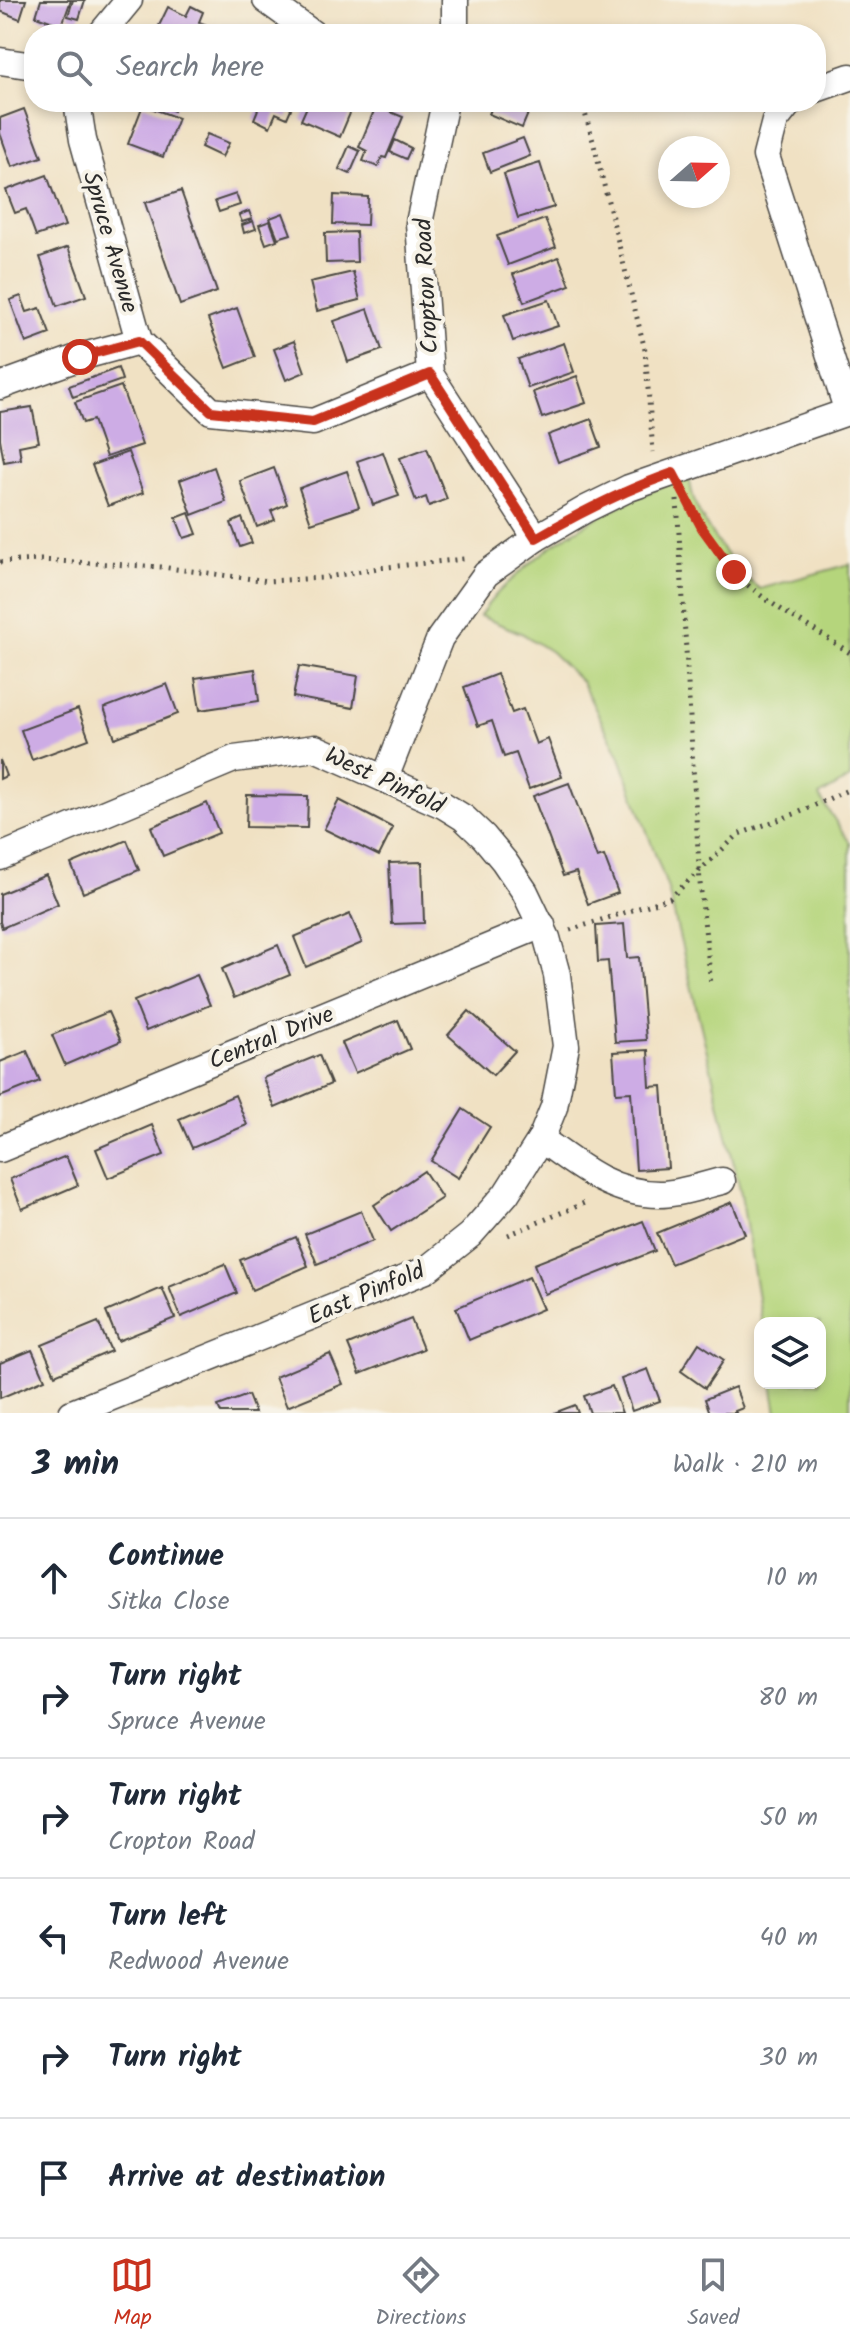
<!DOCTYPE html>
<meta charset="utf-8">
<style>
body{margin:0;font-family:Kalam,sans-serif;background:#f6f6f7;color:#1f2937}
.controls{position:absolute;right:24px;bottom:24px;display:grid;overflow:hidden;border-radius:16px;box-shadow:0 4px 12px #0003}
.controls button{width:72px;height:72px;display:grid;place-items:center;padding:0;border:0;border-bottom:2px solid #e0e1e3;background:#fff;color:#1f2937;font:40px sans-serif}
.compass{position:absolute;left:658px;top:136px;width:72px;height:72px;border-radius:50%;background:#fff;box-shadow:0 4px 12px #0003;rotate:70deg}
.stop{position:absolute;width:24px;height:24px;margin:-18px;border:6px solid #c8321e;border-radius:50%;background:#fff}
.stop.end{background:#c8321e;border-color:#fff;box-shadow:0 2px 8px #0008}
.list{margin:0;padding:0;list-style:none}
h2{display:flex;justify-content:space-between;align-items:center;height:104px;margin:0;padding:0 32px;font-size:34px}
h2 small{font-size:26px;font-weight:400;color:#747a83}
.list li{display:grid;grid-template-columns:52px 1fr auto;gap:24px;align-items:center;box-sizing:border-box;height:120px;padding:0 32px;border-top:2px solid #e0e1e3}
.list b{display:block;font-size:30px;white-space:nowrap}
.list p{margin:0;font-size:26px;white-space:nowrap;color:#747a83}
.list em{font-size:26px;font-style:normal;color:#747a83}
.icon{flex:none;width:44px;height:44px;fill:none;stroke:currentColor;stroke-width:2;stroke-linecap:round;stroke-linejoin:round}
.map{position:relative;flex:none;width:850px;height:1413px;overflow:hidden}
.search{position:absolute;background:#fff;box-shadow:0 4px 12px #0003;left:24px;right:24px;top:24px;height:88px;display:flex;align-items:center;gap:20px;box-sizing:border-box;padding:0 28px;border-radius:32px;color:#747a83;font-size:30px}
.sheet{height:824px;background:#fff}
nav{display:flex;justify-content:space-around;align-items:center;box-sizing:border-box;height:112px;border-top:2px solid #e0e1e3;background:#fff;font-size:22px;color:#747a83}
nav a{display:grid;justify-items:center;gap:4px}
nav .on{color:#c8321e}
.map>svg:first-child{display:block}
.green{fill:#b5d57c;stroke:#708054;stroke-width:2}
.building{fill:#cdace5}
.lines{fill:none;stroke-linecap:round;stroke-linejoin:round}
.minor-casing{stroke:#494642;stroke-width:29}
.path{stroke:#494642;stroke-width:5;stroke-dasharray:2 6;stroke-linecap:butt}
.minor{stroke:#fff;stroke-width:26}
.route{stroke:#c8321e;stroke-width:10}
.labels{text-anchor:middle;stroke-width:8;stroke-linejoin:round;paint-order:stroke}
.street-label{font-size:24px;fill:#2b2b2b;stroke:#f7f3e8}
</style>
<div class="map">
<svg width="850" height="1413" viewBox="0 0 850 1413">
<rect width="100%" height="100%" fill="#f7f3e8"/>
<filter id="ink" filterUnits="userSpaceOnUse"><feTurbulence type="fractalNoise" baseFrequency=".0125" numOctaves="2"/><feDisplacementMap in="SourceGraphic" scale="16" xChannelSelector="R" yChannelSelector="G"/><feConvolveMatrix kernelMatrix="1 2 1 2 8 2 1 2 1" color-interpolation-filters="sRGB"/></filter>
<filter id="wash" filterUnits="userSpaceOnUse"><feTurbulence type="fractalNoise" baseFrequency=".006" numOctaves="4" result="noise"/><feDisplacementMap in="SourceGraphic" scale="32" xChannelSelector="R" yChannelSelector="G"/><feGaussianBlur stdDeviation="1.8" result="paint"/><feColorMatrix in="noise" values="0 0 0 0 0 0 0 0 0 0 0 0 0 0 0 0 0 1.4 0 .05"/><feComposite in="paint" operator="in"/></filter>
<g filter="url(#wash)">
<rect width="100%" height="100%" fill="#f0e1c3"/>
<path class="green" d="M689,474c1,8 2,17 5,25 8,26 43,74 66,90l90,-25v214l-31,18 31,47v570h-73l-5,-30h48v-60h-58l-21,-129 -73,-305 -49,-134 -38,-74 -30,-29 -28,-18 -43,-18c10,-17 22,-28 37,-41 52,-49 108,-72 172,-101z"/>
<g id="blocks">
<g class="building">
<path d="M0,0h26l-6,19 -20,-8z"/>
<path d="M41,0h30l-9,25 -26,-9z"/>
<path d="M73,0h12l-6,19 -11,-3z"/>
<path d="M191,6l12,6 -4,10 8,3 -5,9h-47l13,-27 18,9z"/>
<path d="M150,102h27l-3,9z"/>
<path d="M261,102h33l-7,16 -11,-5 -6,14 -16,-8z"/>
<path d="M309,102l45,2 -14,33 -39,-17z"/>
<path d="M494,102h39l-11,26 -33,-14z"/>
<path d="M143,105l35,13 -15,39 -35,-13z"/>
<path d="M376,106l27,11 -17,41 -4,-1 -4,10 -15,-6 4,-10 -8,-4z"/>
<path d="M24,109l18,48 -30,10 -12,-34v-15z"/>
<path d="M207,134l22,9 -7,14 -21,-10z"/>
<path d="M523,138l7,18 -40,16 -7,-19z"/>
<path d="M395,140l16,8 -5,11 -16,-7z"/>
<path d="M349,146l11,5 -10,23 -11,-5z"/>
<path d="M540,163l14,44 -36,11 -14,-44z"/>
<path d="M47,175l18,51 -29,10 -10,-27 -11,4 -9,-23z"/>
<path d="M181,191l36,101 -37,13 -35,-102z"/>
<path d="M236,194l4,11 -21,7 -4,-11z"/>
<path d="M334,195l34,2 -1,28 -34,-1z"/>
<path d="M249,211l3,8 -10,3 -3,-7z"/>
<path d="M283,213l8,21 -13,4 -8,-20z"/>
<path d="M545,219l11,28 -48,18 -11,-29z"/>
<path d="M253,221l3,8 -12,4 -2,-8z"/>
<path d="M270,221l7,19 -11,4 -7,-19z"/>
<path d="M356,232l1,30 -31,1 -1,-30z"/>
<path d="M68,247l18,49 -29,10 -17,-49z"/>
<path d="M559,257l11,28 -46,17 -11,-28z"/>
<path d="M353,272l7,28 -43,11 -7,-29z"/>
<path d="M21,296l6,16 13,-4 10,26 -24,9 -16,-43z"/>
<path d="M549,300l9,26 -45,15 -9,-26z"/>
<path d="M237,308l18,49 -28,11 -19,-49z"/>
<path d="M368,309l14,41 -34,12 -14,-41z"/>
<path d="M294,341l11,31 -19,8 -12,-31z"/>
<path d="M564,343l10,29 -46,16 -10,-29z"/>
<path d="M118,368l4,12 -49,17 -4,-11z"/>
<path d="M577,376l9,27 -44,15 -9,-26z"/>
<path d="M121,386l21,59 -36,12 -13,-37 -10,3 -8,-21z"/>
<path d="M32,407l7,35 -20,4 2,13 -17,3 -4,-23v-27z"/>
<path d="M591,419l10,28 -43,15 -10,-27z"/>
<path d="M427,448l20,51 -18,7 -3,-9 -10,4 -16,-43z"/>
<path d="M128,452l15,41 -35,13 -16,-41z"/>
<path d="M383,452l16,44 -26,9 -16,-44z"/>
<path d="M214,467l12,35 -34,13 -12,-35z"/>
<path d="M274,468l13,36 -16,7 4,9 -18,7 -17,-46z"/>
<path d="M347,471l12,36 -48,16 -12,-35z"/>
<path d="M189,513l8,21 -13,4 -8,-20z"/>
<path d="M242,518l10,25 -12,4 -9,-24z"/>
<path d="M299,666l59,10 -5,32 -60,-11z"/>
<path d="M255,669l4,32 -59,9 -5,-32z"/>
<path d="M497,674l15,39 11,-4 13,35 12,-5 14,38 -33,12 -13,-36 -12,4 -12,-36 -14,5 -14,-39z"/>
<path d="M167,684l11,30 -63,24 -11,-30z"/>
<path d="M78,709l11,30 -57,21 -11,-30z"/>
<path d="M0,760l6,16 -6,3z"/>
<path d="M569,783l28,75 7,-2 14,37 -30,11 -12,-32 -13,4 -30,-80z"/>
<path d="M247,795l61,1 -1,32 -61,-1z"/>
<path d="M339,800l54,28 -14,28 -55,-27z"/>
<path d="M207,803l12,30 -56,23 -12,-29z"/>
<path d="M127,840l12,30 -56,23 -12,-29z"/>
<path d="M422,862l2,61 -32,1 -3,-61z"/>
<path d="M46,875l12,29 -56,24 -2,-6v-28z"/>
<path d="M350,914l12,29 -56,24 -12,-30z"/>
<path d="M624,924l3,34 12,-1 7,83 -31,2 -7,-81 -10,1 -2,-36z"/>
<path d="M278,945l12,30 -56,23 -12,-29z"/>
<path d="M197,975l13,30 -64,26 -12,-30z"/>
<path d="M469,1011l46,40 -22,24 -45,-40z"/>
<path d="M108,1012l13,29 -56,24 -13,-30z"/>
<path d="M398,1020l12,29 -55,24 -13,-30z"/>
<path d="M648,1050l2,37 12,-1 6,82 -32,2 -5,-78 -15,1 -3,-41z"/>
<path d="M27,1051l13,30 -40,16v-35z"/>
<path d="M319,1055l12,29 -56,24 -12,-30z"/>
<path d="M235,1095l12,30 -55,23 -13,-29z"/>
<path d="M463,1109l27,18 -32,51 -27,-17z"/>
<path d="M152,1125l12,30 -56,23 -12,-29z"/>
<path d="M66,1156l12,29 -56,24 -12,-30z"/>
<path d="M424,1171l18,27 -51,33 -17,-26z"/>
<path d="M732,1202l13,32 -74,30 -14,-31z"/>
<path d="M361,1211l12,30 -56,23 -12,-30z"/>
<path d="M643,1221l12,30 -110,43 -11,-30z"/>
<path d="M296,1237l12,29 -56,24 -12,-30z"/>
<path d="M225,1264l12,29 -56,24 -12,-30z"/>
<path d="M529,1277l14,32 -74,31 -13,-32z"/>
<path d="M162,1288l13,30 -57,23 -12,-29z"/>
<path d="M411,1319l12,30 -63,25 -12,-29z"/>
<path d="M98,1322l13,29 -56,24 -13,-30z"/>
<path d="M699,1343l25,17 -19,28 -24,-17z"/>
<path d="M32,1350l13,29 -45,19v-35z"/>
<path d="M330,1354l13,30 -56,23 -12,-30z"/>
<path d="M648,1369l12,32 -28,10 -11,-32z"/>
<path d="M612,1386l10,27h-32l-6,-17z"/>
<path d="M735,1387l8,21 -8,3 1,2h-26l-5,-14z"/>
<path d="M248,1395l7,18h-34l-3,-7z"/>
<path d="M575,1405l3,8h-24z"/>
</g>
</g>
</g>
<g filter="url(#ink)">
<use href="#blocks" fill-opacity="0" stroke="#494642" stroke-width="2"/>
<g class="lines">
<g class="minor-casing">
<g id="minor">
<path d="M266,0l47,34"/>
<path d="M455,0v34"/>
<path d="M101,34l28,-34"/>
<path d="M0,61l34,5"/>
<path d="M816,89l34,-12"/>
<path d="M77,102l6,38 56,201 72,70 102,11 117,-48"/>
<path d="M445,102l-26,121 11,151 106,164"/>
<path d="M790,102l-15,19 -9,35 82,256"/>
<path d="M0,386l80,-29 59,-16"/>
<path d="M385,778l55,-140 46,-64 50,-36 50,-29 43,-21 221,-77"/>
<path d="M0,857l234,-98 81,-11 128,57 21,13 20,19 20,24 21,31 22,46 10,37 9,71 -12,61 -13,32 -35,55 -36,41 -44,35 -354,143"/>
<path d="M541,1139c37,27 71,55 119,55 20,0 43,-9 62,-13"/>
<path d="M0,1149l542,-224"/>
</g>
</g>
<g class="path">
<path d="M578,102l5,4 10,35 52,209 8,102"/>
<path d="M684,494c14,27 28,55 50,78 29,31 80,56 116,81"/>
<path d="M677,500l23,383 11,101"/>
<path d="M0,562l40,-2 121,7 107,14 55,-3 55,-10 86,-9"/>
<path d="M570,930l100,-32 69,-64 61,-22 50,-23"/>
<path d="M508,1235l79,-33"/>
</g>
<use href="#minor" class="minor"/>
</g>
</g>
<g class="lines" filter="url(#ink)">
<path class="route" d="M80,357l59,-16 72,70 102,11 117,-48 106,164c45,-26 88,-48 137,-65l29,55 32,44"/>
</g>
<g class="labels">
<g class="street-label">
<text transform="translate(111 242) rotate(74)" y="8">Spruce Avenue</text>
<text transform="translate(426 286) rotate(-93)" y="8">Cropton Road</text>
<text transform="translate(385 780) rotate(25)" y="8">West Pinfold</text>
<text transform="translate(271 1037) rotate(-22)" y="8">Central Drive</text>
<text transform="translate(366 1293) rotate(-23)" y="8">East Pinfold</text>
</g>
</g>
</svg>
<div class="controls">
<button><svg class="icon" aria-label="layers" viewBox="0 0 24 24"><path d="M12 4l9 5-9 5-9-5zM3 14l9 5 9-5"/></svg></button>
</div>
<svg class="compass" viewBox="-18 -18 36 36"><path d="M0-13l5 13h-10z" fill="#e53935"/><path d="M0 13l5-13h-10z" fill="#747a83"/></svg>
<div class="stop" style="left:80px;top:357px"></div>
<div class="stop end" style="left:734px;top:572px"></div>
<div class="search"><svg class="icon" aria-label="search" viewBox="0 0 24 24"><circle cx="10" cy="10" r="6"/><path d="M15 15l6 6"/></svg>Search here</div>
</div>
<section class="sheet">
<h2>3 min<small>Walk · 210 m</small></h2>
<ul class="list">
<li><svg class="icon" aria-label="ahead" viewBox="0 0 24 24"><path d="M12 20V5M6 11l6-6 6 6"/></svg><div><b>Continue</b><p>Sitka Close</p></div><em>10 m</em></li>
<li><svg class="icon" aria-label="right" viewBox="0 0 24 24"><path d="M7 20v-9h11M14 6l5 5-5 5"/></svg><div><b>Turn right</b><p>Spruce Avenue</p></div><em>80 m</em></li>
<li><svg class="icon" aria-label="right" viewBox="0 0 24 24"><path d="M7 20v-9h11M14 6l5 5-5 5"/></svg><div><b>Turn right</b><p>Cropton Road</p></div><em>50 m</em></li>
<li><svg class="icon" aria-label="left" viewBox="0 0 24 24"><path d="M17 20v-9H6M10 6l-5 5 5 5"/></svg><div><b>Turn left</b><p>Redwood Avenue</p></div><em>40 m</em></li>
<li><svg class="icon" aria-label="right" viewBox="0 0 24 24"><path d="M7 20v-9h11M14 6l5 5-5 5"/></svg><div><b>Turn right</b></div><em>30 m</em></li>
<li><svg class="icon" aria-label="arrive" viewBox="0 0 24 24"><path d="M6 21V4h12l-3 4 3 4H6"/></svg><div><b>Arrive at destination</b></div></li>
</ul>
</section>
<nav>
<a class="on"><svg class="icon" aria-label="map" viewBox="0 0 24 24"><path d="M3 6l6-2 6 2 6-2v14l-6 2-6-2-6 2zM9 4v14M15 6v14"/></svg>Map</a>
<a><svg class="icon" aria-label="directions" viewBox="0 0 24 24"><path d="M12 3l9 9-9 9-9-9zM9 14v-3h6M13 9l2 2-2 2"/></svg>Directions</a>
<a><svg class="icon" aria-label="saved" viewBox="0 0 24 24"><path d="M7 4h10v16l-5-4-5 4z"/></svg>Saved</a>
</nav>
